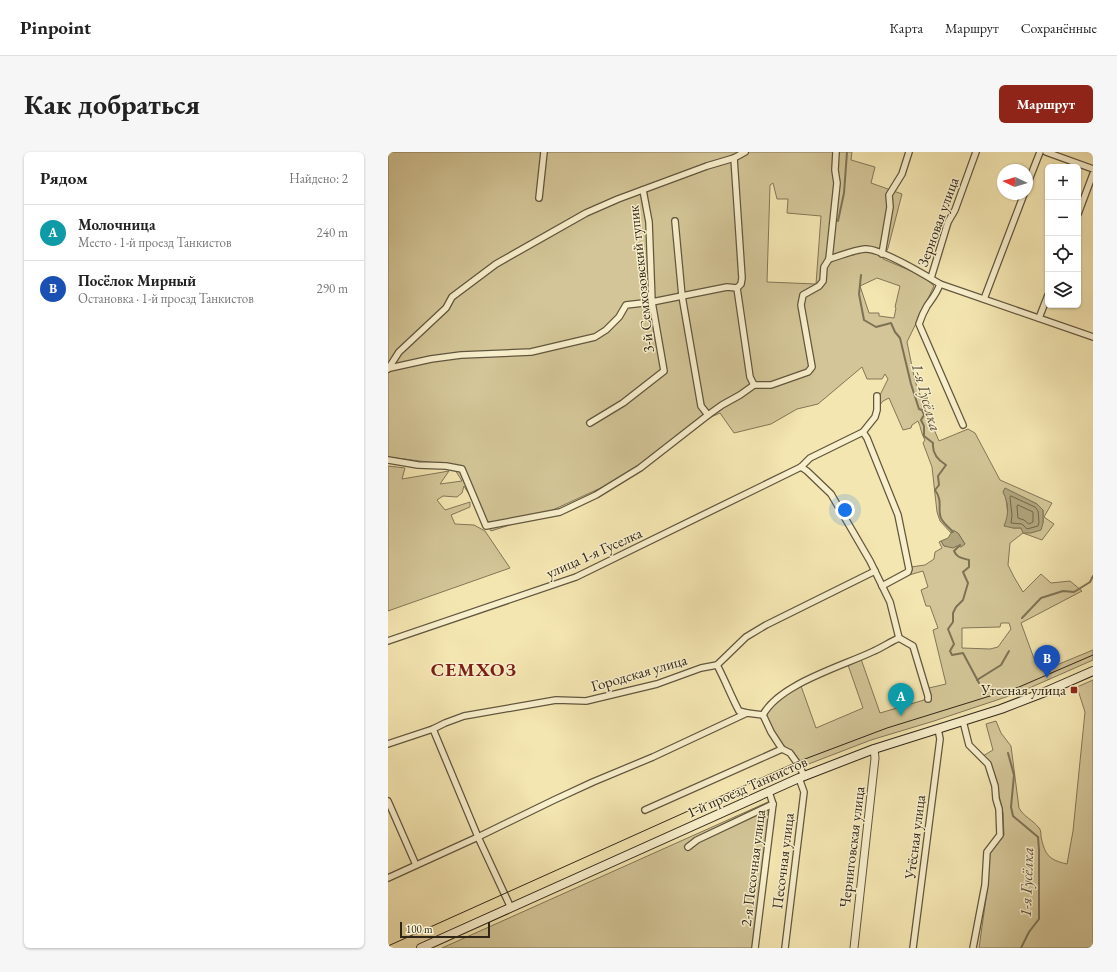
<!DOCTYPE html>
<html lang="ru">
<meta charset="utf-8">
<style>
body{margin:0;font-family:"EB Garamond",serif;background:#f6f6f6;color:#222}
.controls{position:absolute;right:12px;top:12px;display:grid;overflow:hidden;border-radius:6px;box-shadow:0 1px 3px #0004}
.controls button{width:36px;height:36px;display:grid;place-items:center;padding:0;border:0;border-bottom:1px solid #e0e0e0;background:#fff;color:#222;font:20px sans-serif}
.compass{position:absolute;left:609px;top:12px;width:36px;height:36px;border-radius:50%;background:#fff;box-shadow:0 1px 3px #0004;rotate:274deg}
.scale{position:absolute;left:12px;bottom:10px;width:90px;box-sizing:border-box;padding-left:4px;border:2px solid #302618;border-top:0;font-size:11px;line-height:14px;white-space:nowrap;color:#302618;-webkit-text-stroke:3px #f8efcc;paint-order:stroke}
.you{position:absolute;left:457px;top:358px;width:14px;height:14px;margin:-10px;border:3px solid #fff;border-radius:50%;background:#1a73e8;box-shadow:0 0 0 6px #1a73e833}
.badge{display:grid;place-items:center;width:26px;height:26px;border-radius:50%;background:#8f2418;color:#fff;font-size:13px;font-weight:700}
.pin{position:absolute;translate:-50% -33px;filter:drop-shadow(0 1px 2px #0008)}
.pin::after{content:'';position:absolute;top:21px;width:14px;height:12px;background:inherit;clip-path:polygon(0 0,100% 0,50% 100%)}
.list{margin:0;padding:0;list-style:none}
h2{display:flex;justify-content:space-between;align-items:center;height:52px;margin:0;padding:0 16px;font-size:17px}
h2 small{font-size:13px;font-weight:400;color:#767676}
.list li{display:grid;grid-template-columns:26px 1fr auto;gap:12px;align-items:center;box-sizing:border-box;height:56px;padding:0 16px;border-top:1px solid #e0e0e0}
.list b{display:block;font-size:15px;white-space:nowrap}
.list p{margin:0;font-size:13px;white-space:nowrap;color:#767676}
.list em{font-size:13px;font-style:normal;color:#767676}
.icon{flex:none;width:22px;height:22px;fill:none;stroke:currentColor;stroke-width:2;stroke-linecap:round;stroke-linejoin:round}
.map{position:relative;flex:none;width:705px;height:796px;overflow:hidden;border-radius:6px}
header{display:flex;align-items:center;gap:24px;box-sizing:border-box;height:56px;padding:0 20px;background:#fff;border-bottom:1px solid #e0e0e0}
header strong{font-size:19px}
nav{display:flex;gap:22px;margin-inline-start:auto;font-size:14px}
.intro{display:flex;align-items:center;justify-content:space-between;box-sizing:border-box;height:96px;padding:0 24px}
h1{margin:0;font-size:28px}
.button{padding:10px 18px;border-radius:6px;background:#8f2418;color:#fff;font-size:14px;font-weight:700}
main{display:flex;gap:24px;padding:0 24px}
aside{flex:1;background:#fff;border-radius:6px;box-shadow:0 1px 3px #0004}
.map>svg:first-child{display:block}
.green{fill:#d3c597;stroke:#827658;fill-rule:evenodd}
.water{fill:#b1a57d;stroke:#7d7255}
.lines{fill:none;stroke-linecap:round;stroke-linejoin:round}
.shore{stroke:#70664a;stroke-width:1}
.stream{stroke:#7d7255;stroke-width:2}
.minor-casing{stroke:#61563e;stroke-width:8}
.tertiary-casing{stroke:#61563e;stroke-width:9}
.secondary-casing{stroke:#302618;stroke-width:10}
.minor{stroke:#f8efcc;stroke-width:5.5}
.tertiary{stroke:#f8efcc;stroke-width:7}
.secondary{stroke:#f8efcc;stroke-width:8}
.tram{stroke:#302618;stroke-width:1}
.poi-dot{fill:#8f2418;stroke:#f8efcc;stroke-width:1.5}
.labels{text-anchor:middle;stroke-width:3;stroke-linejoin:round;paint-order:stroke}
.street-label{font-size:15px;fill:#302618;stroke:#f8efcc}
.poi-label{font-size:15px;fill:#302618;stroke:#f8efcc;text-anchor:end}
.water-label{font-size:16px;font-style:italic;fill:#5d523b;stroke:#f8efcc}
.district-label{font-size:19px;font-weight:bold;letter-spacing:1px;fill:#7a1f14;stroke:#f8efcc}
</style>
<header>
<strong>Pinpoint</strong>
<nav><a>Карта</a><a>Маршрут</a><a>Сохранённые</a></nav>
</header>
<div class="intro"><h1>Как добраться</h1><a class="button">Маршрут</a></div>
<main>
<aside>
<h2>Рядом<small>Найдено: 2</small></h2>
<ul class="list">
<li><span class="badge" style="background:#0f9aa8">A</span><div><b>Молочница</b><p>Место · 1-й проезд Танкистов</p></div><em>240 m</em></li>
<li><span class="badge" style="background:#1a4fb4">B</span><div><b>Посёлок Мирный</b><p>Остановка · 1-й проезд Танкистов</p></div><em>290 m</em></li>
</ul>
</aside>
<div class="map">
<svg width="705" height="796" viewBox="0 0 705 796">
<rect width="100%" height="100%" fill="#f4e6b1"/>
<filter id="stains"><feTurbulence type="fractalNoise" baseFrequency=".005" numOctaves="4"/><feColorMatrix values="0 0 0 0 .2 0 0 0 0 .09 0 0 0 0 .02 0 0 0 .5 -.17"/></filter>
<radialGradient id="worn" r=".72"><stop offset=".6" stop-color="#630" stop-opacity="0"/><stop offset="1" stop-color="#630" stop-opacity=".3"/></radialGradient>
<g class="green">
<path d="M0,0h464l-1,8 24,7 -4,16 31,11 -14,54 -5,11 40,17 11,10 -27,56 8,39 11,30 13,30 29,-12 7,4 25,47 52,23 -8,14 10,7 -12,16 -19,-7 -13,10 -2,22 6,12 9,15 18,-18 10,9 19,-2 12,10 -61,32 15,41 6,7 51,-21v10l-75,33 -84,28 -63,19 -65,25h-3l-11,-15h-4c-7,-7 -27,-29 -20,-40 5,-10 23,-19 33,-24l15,42 47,-20 -15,-43 13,-6 19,54 44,-13 5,-12 17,-4 -13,-54 5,-2 -8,-22h-4l-5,-16 7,-3 -5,-16 -14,4 2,-4v-4l14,-2 9,-6 1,-7 7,-4 -3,-6 2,-1 3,5h15l6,-2 -7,-11 -6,-2 -1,2 -11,-12 -3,-9 -5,-45 -9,-24 2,-3c-4,-6 -4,-13 -7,-19l-6,4 -1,3 -8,2 -14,-32 -6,3 -4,5 -1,-7 10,-20 -3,-5 -3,5h-15l-5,-12 -44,37 -21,5 -26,15 -37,9 -14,-20 -11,5 -40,31 -27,20 -98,45 -53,17 -27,-45 -2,7 -5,4 -14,-1 -6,4 8,10 25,-8v5l-19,8 4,9 19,1 11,6 25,37 -122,43v-145l17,2 -3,11 47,-8 -9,13 22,-3 -10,-16 -64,-8zM385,31l4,16h11l-1,14 34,3 -5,68 -49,-2 3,-97zM489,126l23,8 -5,21 1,1 -2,10 -15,-2v-3h-10l-9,-27zM636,346l13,6 6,6v13l-22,5h-8l-5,-13 -2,-16zM613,471h8l2,6 -13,18 -8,2 -28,-1v-20l38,-1z"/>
<path d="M705,528v268h-114l9,-64 1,-31 15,-18 -1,-22 -6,-27 -14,-30 10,-6 -7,-26 10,-3 5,12 10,13 8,62c5,9 14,12 20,20 2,2 2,6 2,9 4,18 8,23 26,27l6,-33 12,-119 -8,-25z"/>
<path d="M380,650l4,1 -19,145h-311z"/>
</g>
<g class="water">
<path d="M617,336l32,16 6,6v13l-2,7 -10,3h-8l-2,-5h-8l-9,-2c5,-12 5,-22 -1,-34z"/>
<path d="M565,378l5,3 7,11 -4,3 -4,-1 -4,2 -9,-2 -3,-5 7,-3z"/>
</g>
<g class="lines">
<g class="shore">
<path d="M623,344l24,11 3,4 1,11 -1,4 -11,3 -5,-5 -11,-1 1,-8 -2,-17z"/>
<path d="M630,353l15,7v10l-4,2 -5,-4 -6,-2 -1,-11z"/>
</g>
<g class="stream">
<path d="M450,69l6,-28 3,-41"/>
<path d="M473,123l-2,19 5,26 12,7 15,-4 4,9 5,6 11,46 8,25 3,1 2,5 -3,5 3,6v10l9,7c-1,10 5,17 13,22l-8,11 1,9 -4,5c9,12 1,21 7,30 3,5 8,8 11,12"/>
<path d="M572,393l-6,6c3,7 8,7 15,9v7l-6,5 5,11 -5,17 -7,7 -3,6v9l-5,7 6,15 -4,7 2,4 11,-2 16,30"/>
<path d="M634,466l19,-20 22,-7 11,1 16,-10 3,-6"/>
<path d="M589,528l24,-15 8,-14"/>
<path d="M620,601l6,22 -3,32 2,9 25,21 1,13v69l-10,13 -8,16"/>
</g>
<g class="minor-casing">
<g id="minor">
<path d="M658,0l47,17"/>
<path d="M346,6l8,120 -1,6 -4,4 13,89 4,8"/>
<path d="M639,33l13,-33"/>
<path d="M151,46l5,-46"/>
<path d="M690,62l15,-40"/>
<path d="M287,69l7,75 19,110 7,9"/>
<path d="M494,102l8,-47 -1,-12 13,-21 7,-22"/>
<path d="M441,107c11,-3 24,-9 36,-10 16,-1 60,26 75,35l153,53"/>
<path d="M543,126l17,-56 7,-12 21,-58"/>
<path d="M552,132c-3,9 -8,15 -13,22 -3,5 -6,12 -8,18l44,101"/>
<path d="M596,147l40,-105"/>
<path d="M651,166l9,-23"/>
<path d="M2,216l41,-9 30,-4 70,-3 64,-15 11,-7 13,-13 7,-12 26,-3 75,-15 10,1"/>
<path d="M0,217l11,-17 47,-44 6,-11 44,-33 90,-51 32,-14 89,-33 27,-8 11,-6"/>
<path d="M202,271l33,-20 41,-32 -12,-69 -3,-80 -6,-32"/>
<path d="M475,280l4,6 31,77 11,54 -1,3 -26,14"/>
<path d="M0,308l30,5 28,1 16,3 24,57 74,-14 36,-17 44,-27 68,-53 14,-10 18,-10 14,-10h17l37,-13 4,-5 -11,-62 2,-10 16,-9 4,-5 1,-14 5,-8 8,-76 -2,-13 1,-18"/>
<path d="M413,315l6,4 24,23 39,67 20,41 9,36"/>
<path d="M0,489l188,-64 225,-110 9,-9 53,-26 12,-15 2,-7v-14"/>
<path d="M329,513c8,15 14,31 22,46l8,2"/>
<path d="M575,569l6,24 19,19 7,22 1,13 3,10 1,26 -13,17 -2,33 -12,63"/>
<path d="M45,577l45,108 33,71"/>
<path d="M0,592l45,-15 12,-6 19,-7 92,-16 30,1 71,-17 44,-16 16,-3 29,-28 20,-12 109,-54"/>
<path d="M416,624l-4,-9 -10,-14 -8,-4 -11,-17 -8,-17c16,-31 80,-49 111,-64 9,-4 16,-9 25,-13l14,8 15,50v3"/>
<path d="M0,649l28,64"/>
<path d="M257,658l137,-61"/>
<path d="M300,695l9,-7 76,-36"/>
<path d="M0,726l90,-41 76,-37 39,-18 60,-25 94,-44 16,2"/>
<path d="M367,796l18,-144 -4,-12"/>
<path d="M397,796l19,-156 -5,-14"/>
<path d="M525,796l27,-209 -2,-10"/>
</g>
</g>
<g class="tertiary-casing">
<path id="tertiary" d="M466,796l21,-190 -1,-9"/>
</g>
<g class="secondary-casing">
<path id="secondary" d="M33,796l378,-170 75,-29 127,-40 44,-17 48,-21"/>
</g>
<use href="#minor" class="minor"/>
<use href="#tertiary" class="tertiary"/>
<use href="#secondary" class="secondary"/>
<path class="tram" d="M0,794l409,-184 90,-34 132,-41 74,-32"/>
</g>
<rect class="poi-dot" x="682" y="534" width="8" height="8" rx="2"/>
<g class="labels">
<g class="street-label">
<text transform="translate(550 70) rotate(-70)" y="5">Зерновая улица</text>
<text transform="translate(253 127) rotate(-96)" y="5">3-й Семхозовский тупик</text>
<text transform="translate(206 401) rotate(-24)" y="5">улица 1-я Гуселка</text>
<text transform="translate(251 521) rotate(-16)" y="5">Городская улица</text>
<text transform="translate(359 635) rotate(-24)" y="5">1-й проезд Танкистов</text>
<text transform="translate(527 685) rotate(-83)" y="5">Утёсная улица</text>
<text transform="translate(464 695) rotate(-83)" y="5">Черниговская улица</text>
<text transform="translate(395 709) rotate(-83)" y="5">Песочная улица</text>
<text transform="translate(365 716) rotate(-83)" y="5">2-я Песочная улица</text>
</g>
<g class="poi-label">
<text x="678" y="543">Утесная улица</text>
</g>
<g class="water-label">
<text transform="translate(539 245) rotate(74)" y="6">1-я Гусёлка</text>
<text transform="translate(638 730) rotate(-88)" y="6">1-я Гусёлка</text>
</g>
<g class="district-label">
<text x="86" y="524">СЕМХОЗ</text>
</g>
</g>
<rect width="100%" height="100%" filter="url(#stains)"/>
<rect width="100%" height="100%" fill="url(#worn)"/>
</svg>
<div class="controls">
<button>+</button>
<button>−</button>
<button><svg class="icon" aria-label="locate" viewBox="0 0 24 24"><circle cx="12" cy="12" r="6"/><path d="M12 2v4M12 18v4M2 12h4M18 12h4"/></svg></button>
<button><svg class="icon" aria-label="layers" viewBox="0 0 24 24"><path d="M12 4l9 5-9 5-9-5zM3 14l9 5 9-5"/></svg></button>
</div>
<svg class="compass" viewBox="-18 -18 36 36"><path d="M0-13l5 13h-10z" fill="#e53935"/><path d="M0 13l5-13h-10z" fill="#767676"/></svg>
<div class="scale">100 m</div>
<div class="you"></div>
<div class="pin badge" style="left:513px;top:564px;background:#0f9aa8">A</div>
<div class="pin badge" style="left:659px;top:526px;background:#1a4fb4">B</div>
</div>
</main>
